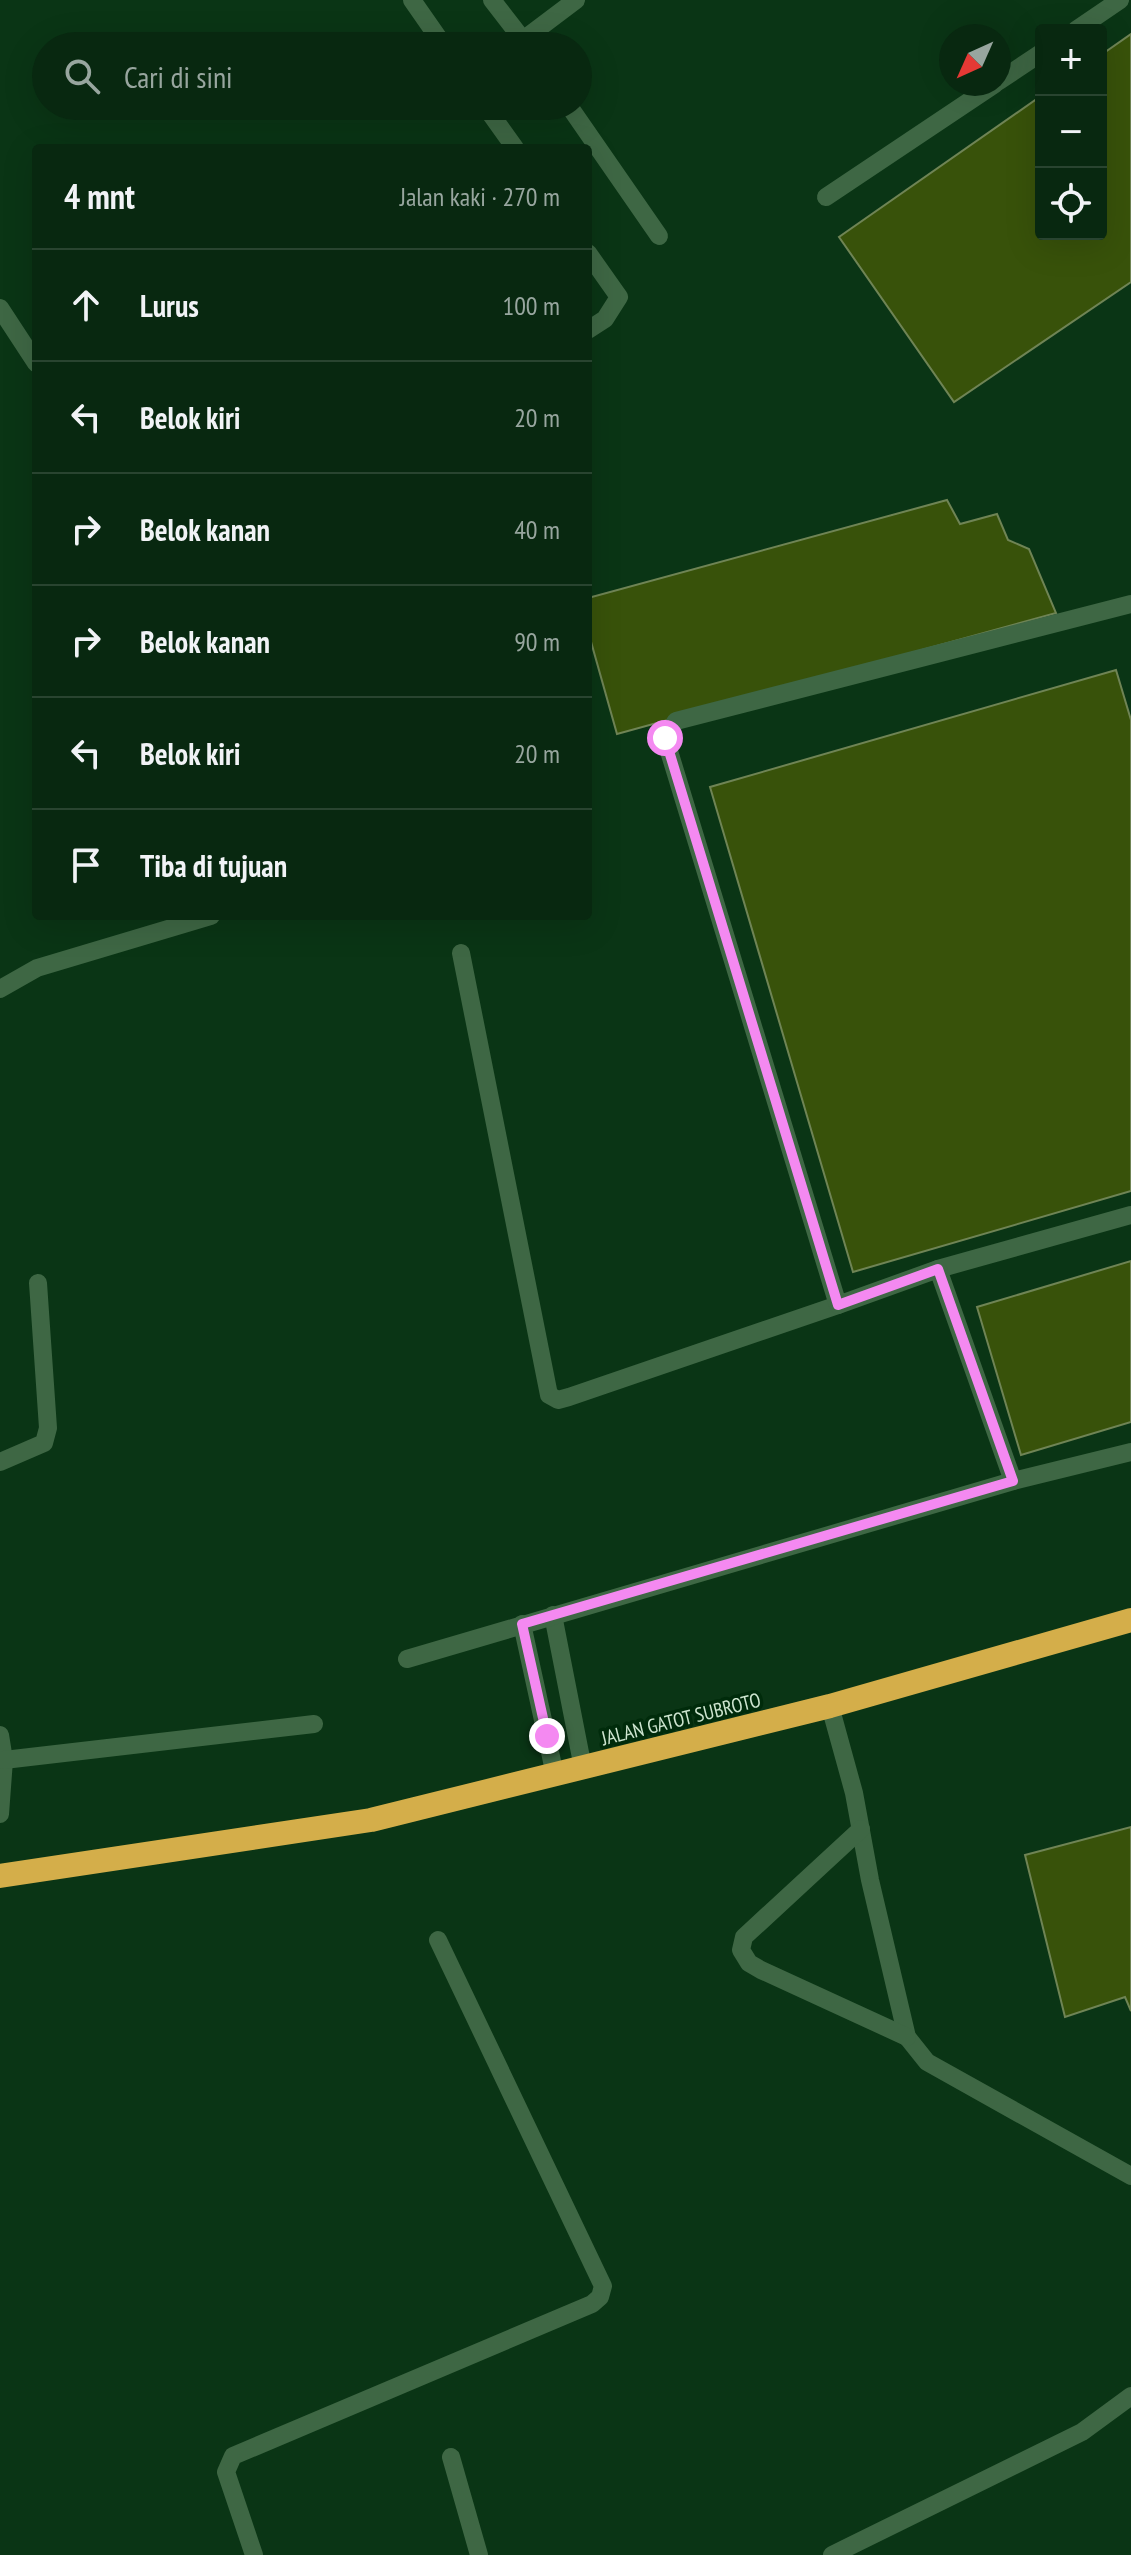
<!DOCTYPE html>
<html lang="id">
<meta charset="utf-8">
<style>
body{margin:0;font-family:"PT Sans Narrow",sans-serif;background:#16341e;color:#f1f3f6}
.controls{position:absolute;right:24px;top:24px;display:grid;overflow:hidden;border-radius:8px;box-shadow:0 8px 32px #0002}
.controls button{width:72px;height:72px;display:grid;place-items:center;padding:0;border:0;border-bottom:2px solid #294430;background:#082810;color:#f1f3f6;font:40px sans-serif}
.compass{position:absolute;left:939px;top:24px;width:72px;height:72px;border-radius:50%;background:#082810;box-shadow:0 8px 32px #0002;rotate:225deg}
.stop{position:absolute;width:24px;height:24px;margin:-18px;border:6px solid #f489f1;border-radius:50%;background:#fff}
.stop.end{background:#f489f1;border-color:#fff;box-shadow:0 2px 8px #0008}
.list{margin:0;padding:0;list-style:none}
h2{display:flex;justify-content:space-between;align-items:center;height:104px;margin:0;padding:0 32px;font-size:34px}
h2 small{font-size:26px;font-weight:400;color:#98a69f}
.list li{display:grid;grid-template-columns:52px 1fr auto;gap:24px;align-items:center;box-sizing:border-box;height:112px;padding:0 32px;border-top:2px solid #294430}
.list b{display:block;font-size:30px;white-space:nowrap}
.list em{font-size:26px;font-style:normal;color:#98a69f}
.icon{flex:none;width:44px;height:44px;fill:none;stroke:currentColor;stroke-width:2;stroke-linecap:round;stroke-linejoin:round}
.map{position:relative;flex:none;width:1131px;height:2555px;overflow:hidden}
.search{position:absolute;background:#082810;box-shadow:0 8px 32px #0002;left:32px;top:32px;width:560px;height:88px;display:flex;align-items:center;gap:20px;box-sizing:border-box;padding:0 28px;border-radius:44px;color:#98a69f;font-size:30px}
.panel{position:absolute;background:#082810;box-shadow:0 8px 32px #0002;left:32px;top:144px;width:560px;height:776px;border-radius:8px}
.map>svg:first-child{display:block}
.building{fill:#38520a;stroke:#6f8455;stroke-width:2}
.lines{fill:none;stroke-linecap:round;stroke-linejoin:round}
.lane{stroke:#3e6744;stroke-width:18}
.highway{stroke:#d4ae4a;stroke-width:24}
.route{stroke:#f489f1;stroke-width:10}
.labels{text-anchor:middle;stroke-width:7;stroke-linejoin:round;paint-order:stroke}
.street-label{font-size:20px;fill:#cee5d0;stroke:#002b0b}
</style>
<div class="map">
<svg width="1131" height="2555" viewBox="0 0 1131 2555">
<rect width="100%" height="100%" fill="#0a3515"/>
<g class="building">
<path d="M1131,34v248l-177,120 -115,-165 202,-141v138h60v-179z"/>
<path d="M947,500l13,24 37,-10 11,26 21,9 27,64 -439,121 -29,-103v-33z"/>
<path d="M1116,670l15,50v471l-278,81 -143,-485z"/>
<path d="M1131,1261v161l-110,33 -44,-148z"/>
<path d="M1131,1827v184l-6,-14 -60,20 -40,-162z"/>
</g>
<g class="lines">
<g class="lane">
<path d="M412,0l32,46"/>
<path d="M492,0l31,40 53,-40"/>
<path d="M1076,30l44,-30"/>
<path d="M999,81l42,-28"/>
<path d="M485,106l30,42"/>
<path d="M569,106l90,130"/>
<path d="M826,197l169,-113"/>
<path d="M588,253l31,44 -14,22 -17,11"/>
<path d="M0,308l36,55"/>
<path d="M461,953l88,442 9,5 11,-3 269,-92"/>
<path d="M0,989l37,-21 174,-52"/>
<path d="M938,1269l193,-54"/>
<path d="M0,1462l44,-19 4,-15 -10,-145"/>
<path d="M1013,1481l-75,-212 -100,36 -173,-567 11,-17 455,-117"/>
<path d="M553,1615l30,153"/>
<path d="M522,1624l33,151"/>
<path d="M407,1659l606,-178 118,-29"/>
<path d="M830,1706l24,87 16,87 37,157 20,25 204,114"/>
<path d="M0,1735l4,25 -4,54"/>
<path d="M4,1760l310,-36"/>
<path d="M861,1829l-117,108 -3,13 8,13 12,7 146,67"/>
<path d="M451,2457l28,98"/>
<path d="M254,2555l-28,-83 7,-16 359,-152 8,-7 3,-11 -165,-346"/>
<path d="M832,2555l250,-123 49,-36"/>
</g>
<path class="highway" d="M0,1876l371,-56 459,-114 301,-86"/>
</g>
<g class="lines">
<path class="route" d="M547,1736l-25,-112 491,-143 -75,-212 -100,36 -173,-567"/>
</g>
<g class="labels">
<g class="street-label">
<text transform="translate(681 1719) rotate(-14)" y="7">JALAN GATOT SUBROTO</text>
</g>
</g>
</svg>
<div class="controls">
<button>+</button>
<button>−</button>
<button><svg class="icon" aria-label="locate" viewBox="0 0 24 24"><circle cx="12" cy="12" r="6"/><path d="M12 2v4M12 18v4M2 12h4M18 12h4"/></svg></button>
</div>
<svg class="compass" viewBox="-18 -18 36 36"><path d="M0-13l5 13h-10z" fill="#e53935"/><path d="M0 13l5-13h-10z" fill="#98a69f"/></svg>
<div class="stop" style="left:665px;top:738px"></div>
<div class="stop end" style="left:547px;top:1736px"></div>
<div class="search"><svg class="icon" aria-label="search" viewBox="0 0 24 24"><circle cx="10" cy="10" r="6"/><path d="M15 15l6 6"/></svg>Cari di sini</div>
<section class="panel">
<h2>4 mnt<small>Jalan kaki · 270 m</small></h2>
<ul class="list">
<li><svg class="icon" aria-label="ahead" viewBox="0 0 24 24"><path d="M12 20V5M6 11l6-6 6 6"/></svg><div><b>Lurus</b></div><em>100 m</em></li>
<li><svg class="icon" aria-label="left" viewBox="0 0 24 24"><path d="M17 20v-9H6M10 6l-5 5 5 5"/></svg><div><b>Belok kiri</b></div><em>20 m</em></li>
<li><svg class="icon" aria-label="right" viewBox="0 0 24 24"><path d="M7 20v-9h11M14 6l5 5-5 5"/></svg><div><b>Belok kanan</b></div><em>40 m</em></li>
<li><svg class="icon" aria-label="right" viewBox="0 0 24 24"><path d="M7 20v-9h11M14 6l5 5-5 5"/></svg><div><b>Belok kanan</b></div><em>90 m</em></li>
<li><svg class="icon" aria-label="left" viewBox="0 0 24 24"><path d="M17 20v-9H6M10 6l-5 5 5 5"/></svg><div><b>Belok kiri</b></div><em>20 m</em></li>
<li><svg class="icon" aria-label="arrive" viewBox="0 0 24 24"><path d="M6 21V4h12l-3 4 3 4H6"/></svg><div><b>Tiba di tujuan</b></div></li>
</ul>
</section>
</div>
